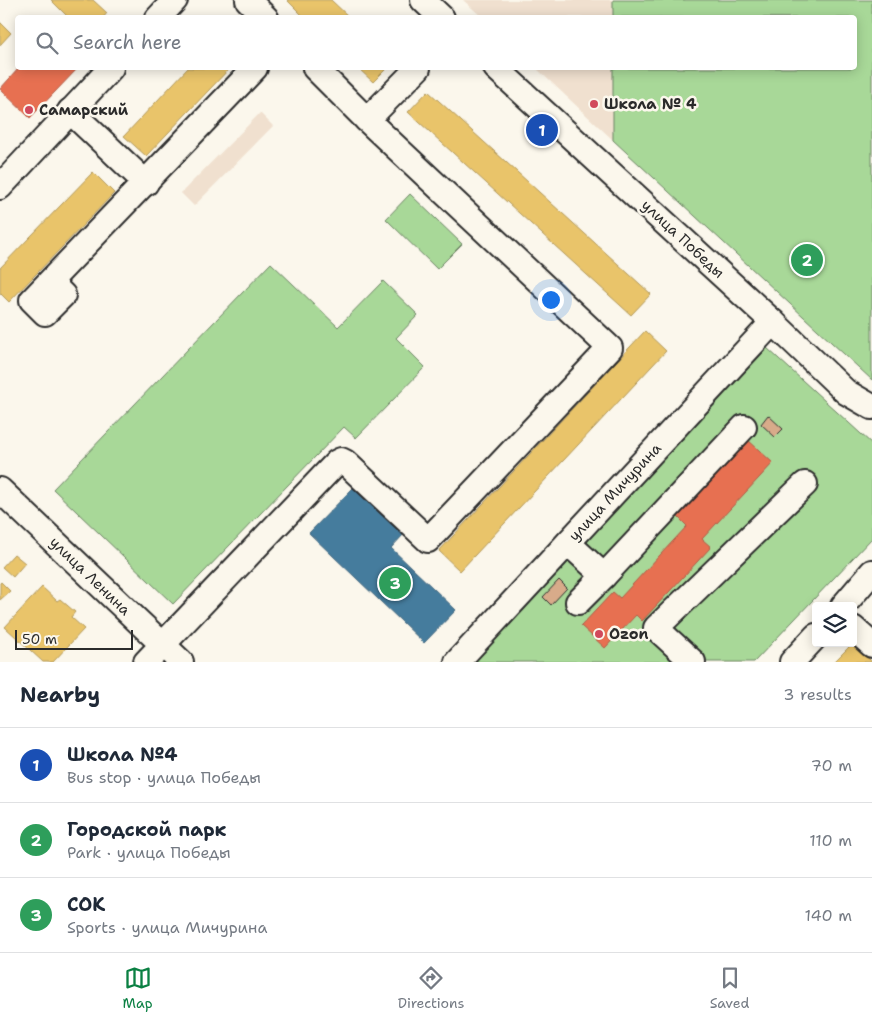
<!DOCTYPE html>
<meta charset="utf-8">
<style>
body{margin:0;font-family:"Shantell Sans",sans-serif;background:#f2f2f3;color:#1f2937}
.controls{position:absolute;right:15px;bottom:15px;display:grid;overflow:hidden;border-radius:5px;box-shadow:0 2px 12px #0003}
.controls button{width:45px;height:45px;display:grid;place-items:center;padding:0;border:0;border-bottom:1px solid #e0e1e3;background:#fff;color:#1f2937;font:25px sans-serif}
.scale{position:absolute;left:15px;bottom:12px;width:118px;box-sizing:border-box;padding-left:5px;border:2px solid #2b2b2b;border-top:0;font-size:14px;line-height:18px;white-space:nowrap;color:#2b2b2b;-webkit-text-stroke:4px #fbf7ec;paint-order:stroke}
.you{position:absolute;left:550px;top:299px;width:18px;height:18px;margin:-12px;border:4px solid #fff;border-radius:50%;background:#1a73e8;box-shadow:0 0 0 8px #1a73e833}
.badge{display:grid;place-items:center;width:32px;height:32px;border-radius:50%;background:#0b8043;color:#fff;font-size:16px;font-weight:700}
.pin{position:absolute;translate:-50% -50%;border:2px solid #fff;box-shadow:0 1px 5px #0006}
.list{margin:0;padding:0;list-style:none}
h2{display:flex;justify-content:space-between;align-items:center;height:65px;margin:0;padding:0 20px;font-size:21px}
h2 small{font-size:16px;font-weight:400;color:#747a83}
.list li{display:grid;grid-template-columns:32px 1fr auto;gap:15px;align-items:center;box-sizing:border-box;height:75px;padding:0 20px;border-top:1px solid #e0e1e3}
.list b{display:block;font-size:19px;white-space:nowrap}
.list p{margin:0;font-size:16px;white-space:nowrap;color:#747a83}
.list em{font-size:16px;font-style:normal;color:#747a83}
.icon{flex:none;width:28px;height:28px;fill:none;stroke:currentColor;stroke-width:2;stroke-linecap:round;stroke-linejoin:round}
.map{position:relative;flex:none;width:872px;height:662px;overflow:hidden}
.search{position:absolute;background:#fff;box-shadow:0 2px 12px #0003;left:15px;right:15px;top:15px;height:55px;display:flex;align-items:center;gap:12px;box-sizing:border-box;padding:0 18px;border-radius:5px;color:#747a83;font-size:19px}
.sheet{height:290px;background:#fff}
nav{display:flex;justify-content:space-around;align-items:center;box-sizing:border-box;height:70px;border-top:1px solid #e0e1e3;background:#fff;font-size:14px;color:#747a83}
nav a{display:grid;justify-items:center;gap:2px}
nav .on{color:#0b8043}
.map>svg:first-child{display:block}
.built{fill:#f0e0cf}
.green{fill:#a8d898;stroke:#6a8262}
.homes{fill:#e9c46a;stroke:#b09657}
.shops{fill:#e76f51;stroke:#af5b46}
.public{fill:#457b9d;stroke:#3d637b}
.building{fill:#d8ab8a;stroke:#2b2b2b}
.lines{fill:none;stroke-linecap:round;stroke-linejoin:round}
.minor-casing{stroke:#2b2b2b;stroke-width:28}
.minor{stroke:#fbf7ec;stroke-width:24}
.poi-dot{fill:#d1495b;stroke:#fbf7ec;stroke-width:2}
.labels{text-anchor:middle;stroke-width:5;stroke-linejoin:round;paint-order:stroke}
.poi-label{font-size:15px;font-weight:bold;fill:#2b2b2b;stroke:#fbf7ec;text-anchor:start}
.street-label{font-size:15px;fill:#2b2b2b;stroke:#fbf7ec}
</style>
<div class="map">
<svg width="872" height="662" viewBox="0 0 872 662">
<rect width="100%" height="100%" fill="#fbf7ec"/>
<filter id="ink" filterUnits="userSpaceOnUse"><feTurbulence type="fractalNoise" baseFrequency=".02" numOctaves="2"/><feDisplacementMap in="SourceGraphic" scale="10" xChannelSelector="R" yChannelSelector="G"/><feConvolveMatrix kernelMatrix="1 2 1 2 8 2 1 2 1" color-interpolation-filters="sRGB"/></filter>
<g filter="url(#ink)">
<g class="built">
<path d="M463,0h150v17h-131z"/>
<path d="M536,68h77v72z"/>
<path d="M260,113l13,13 -79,80 -13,-13z"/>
</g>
<g class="green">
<path d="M613,0h259v380l-259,-240v-72h241v-50l-241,-1z"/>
<path d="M410,194l52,50 -25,25 -51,-50z"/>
<path d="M271,263l67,64 45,-46 35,34 -22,23 29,29 -69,71 -12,-11 -171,177 -120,-115z"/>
<path d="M767,348l105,96v94l-118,124h-279z"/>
</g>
<g class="homes">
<path d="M51,0h42l14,13 -4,5h-34z"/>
<path d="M287,0h44l19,18h-45z"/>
<path d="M0,22l11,11 -11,12z"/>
<path d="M188,68h42l-84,88 -22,-20z"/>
<path d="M358,68h29l-14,14z"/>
<path d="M428,91l223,203 -20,21 -223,-203z"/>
<path d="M93,172l21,21 -105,109 -9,-9v-25z"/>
<path d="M645,331l21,20 -206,220 -21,-20z"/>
<path d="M14,554l11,9 -12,14 -11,-10z"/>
<path d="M1,582l9,9 -10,9v-17z"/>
<path d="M42,587l15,14 3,-2 15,13 -4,5 13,12 -31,33h-10l-38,-35z"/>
<path d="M853,643l19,19h-38z"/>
</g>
<g class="shops">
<path d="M19,68h59l-48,50 -30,-29z"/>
<path d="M747,439l26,24 -71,76 9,8 -69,74 -6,-6 -31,33 -24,-22 32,-34 7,6 67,-72 -11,-11z"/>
</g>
<path class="public" d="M354,487l50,47 -13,14 65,62 -32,33 -115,-110z"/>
<g class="building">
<path d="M768,415l15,14 -8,8 -14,-13z"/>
<path d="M559,580l8,8 -16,17 -8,-8z"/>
</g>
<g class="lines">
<g class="minor-casing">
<g id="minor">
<path d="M248,0l18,18"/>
<path d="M423,0l19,18"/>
<path d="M158,18l17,-18"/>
<path d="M496,68l277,254 73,70 26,15"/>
<path d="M70,111l76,72"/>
<path d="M367,120l51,-52"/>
<path d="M0,187l111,-119"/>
<path d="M50,282l13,13 -18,18 -13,-13 223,-232"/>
<path d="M0,490l181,172"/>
<path d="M568,543l36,33 -26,26"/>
<path d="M604,576l140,-149"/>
<path d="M843,606l29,-34"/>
<path d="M853,628l19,17"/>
<path d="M146,662l191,-200 4,-2 4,2 83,78 182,-192 -243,-228 -52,-52"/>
<path d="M457,662l316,-340"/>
<path d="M693,662l-37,-34 149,-144"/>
<path d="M792,662l24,-26"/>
</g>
</g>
<use href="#minor" class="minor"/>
</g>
</g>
<g class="poi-dot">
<circle cx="594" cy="104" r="5"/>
<circle cx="29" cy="110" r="5"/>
<circle cx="599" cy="634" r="5"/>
</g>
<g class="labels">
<g class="poi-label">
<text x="604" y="109">Школа № 4</text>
<text x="39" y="115">Самарский</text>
<text x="609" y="639">Ozon</text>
</g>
<g class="street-label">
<text transform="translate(683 239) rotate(43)" y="5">улица Победы</text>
<text transform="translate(615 492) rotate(-47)" y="5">улица Мичурина</text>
<text transform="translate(90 576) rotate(44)" y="5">улица Ленина</text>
</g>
</g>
</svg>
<div class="controls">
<button><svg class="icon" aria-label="layers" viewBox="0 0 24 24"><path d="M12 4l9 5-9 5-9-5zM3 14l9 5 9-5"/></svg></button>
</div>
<div class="scale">50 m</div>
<div class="you"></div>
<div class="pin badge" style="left:542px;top:130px;background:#1a4fb4">1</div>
<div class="pin badge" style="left:807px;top:260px;background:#2e9e5b">2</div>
<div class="pin badge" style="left:395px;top:583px;background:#2e9e5b">3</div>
<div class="search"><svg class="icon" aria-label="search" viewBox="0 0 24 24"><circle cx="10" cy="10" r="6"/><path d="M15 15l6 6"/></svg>Search here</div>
</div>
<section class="sheet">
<h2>Nearby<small>3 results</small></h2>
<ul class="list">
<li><span class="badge" style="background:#1a4fb4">1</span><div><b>Школа №4</b><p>Bus stop · улица Победы</p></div><em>70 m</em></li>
<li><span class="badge" style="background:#2e9e5b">2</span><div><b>Городской парк</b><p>Park · улица Победы</p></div><em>110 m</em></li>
<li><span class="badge" style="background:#2e9e5b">3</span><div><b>СОК</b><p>Sports · улица Мичурина</p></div><em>140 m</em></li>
</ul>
</section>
<nav>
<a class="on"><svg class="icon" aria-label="map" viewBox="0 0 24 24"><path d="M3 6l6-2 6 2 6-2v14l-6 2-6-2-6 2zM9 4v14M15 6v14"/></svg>Map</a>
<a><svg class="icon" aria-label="directions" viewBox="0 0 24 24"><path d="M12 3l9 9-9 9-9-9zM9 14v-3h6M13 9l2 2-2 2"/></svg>Directions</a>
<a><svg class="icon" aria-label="saved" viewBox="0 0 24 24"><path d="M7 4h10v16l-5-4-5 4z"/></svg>Saved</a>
</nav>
